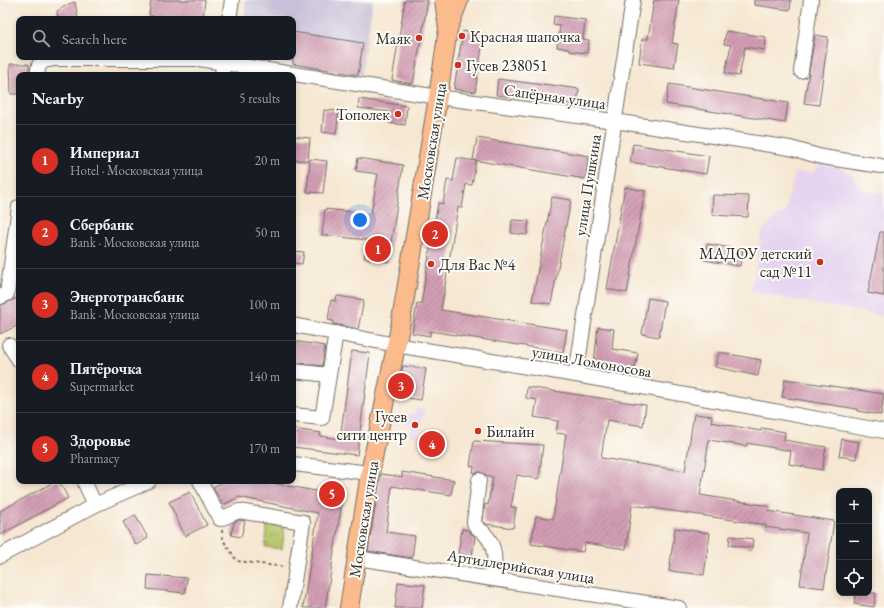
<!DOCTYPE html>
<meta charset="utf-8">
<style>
body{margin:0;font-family:"EB Garamond",serif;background:#242831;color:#f1f3f6}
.controls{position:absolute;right:12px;bottom:12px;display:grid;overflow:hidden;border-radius:8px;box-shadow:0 2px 6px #0003}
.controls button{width:36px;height:36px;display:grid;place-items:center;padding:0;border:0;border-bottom:1px solid #363941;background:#171b24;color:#f1f3f6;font:20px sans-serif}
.you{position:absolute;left:360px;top:220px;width:14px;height:14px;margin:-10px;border:3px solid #fff;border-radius:50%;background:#1a73e8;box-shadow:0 0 0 6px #1a73e833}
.badge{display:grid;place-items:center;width:26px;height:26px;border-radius:50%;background:#d93025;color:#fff;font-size:13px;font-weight:700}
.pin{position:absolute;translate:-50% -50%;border:2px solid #fff;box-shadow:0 1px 4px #0006}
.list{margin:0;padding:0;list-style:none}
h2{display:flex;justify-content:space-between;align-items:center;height:52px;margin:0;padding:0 16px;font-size:17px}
h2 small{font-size:13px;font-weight:400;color:#9ea1a6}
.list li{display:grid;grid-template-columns:26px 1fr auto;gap:12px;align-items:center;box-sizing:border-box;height:72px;padding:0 16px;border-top:1px solid #363941}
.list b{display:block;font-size:15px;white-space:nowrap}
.list p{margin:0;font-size:13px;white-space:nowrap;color:#9ea1a6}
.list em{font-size:13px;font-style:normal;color:#9ea1a6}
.icon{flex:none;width:22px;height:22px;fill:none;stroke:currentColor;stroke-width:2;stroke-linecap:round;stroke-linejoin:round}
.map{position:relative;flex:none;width:884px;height:608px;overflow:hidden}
.search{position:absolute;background:#171b24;box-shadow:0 2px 6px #0003;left:16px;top:16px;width:280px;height:44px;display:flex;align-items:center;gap:10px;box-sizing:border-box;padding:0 14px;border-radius:8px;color:#9ea1a6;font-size:15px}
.panel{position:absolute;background:#171b24;box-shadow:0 2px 6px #0003;left:16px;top:72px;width:280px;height:412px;border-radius:8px}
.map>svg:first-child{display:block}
.built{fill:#e6d3f0}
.industrial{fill:#c8c0d8}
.park{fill:url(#park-crowns);stroke:#707748}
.building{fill:url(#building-hatch)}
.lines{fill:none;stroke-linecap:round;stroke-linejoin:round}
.minor-casing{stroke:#726d65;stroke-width:16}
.major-casing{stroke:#726d65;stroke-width:20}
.path{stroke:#726d65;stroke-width:2;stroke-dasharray:3 3;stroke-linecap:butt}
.minor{stroke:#fff;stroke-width:14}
.major{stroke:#fbbb8d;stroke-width:18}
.poi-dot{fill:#c8321e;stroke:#fdfcf7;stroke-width:1.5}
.labels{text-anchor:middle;stroke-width:4;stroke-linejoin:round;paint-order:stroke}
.poi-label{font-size:16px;fill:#2b2b2b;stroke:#fdfcf7;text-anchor:start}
.street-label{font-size:16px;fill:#2b2b2b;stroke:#fdfcf7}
</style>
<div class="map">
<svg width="884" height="608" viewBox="0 0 884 608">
<defs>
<pattern id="park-crowns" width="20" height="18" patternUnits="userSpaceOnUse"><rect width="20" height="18" fill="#b6c365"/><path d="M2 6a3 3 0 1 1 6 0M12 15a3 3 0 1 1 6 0" fill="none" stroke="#949f53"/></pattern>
<pattern id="building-hatch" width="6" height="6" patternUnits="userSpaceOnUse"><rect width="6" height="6" fill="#d39eb4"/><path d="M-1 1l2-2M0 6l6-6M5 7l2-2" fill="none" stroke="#ab8193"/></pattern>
</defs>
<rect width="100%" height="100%" fill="#fdfcf7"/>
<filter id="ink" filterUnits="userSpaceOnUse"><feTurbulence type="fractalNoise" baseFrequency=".025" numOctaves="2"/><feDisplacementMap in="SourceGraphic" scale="8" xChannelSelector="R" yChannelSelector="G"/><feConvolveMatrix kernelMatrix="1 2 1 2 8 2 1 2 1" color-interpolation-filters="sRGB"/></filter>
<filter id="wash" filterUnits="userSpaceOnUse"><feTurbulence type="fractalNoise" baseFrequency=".012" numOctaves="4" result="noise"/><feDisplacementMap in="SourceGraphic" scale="16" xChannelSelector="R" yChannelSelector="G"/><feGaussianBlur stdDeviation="0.9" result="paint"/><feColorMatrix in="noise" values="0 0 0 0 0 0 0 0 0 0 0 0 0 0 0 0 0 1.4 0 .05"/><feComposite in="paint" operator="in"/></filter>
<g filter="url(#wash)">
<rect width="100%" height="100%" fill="#f6e7d2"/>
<g class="built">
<path d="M824,159l29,16 8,14 23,5v122l-133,-24 11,-61 15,-15 8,-3 10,-41h19z"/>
<path d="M415,408l10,2 -7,28 -9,-3 3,-9 -6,-2 3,-11 5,1z"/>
</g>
<path class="industrial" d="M246,0h127l-12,75 -111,-18h43v-38h-49z"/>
<path class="park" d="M267,525l18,2 -3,22 -17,-2z"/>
<g id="blocks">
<g class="building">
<path d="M151,0h54l-2,19 -34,-1v1h-15v-3l-5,-1z"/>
<path d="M405,0h23l-15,84 -21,-4z"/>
<path d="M654,0h25l-7,43 6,1 -4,24 -35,-5 3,-24h6z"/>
<path d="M754,0h37l-1,10 -36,-5z"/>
<path d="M75,2l3,17h-20l-1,-8 12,-7z"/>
<path d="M554,16l31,4 -2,19 6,1 -2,13 -18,-2v-2l-12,-2 3,-21 -7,-1z"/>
<path d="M463,31l21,3 -9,58 -21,-3z"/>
<path d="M726,31l40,6 -1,13 -20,-3 -6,29 -14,-3 6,-28 -7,-1z"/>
<path d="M293,32l70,11 -5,32 -65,-11z"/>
<path d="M815,35l13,2 -9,68 -15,-2z"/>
<path d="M10,64h19v11h-10v19h-8z"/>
<path d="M498,79l46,6v-1l35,5 -2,16 -81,-10z"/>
<path d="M669,84l119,19 -3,20 -119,-19z"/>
<path d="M359,99l48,7 -2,19 -16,-2 1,-11 -32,-4z"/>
<path d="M324,110l15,1 -3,23 -14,-2z"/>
<path d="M293,136l17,2 -2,23 -15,-1z"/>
<path d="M477,138l112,18 -4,23 -112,-19z"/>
<path d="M633,144l76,12 -3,18 -76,-12z"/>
<path d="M358,158l45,7 -15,97 -24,-4 3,-18 -45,-5 3,-26 46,5 7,-40 -22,-3z"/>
<path d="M457,158l19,3 -4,24 -6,-1 -4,24 -4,-1 -17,103 126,20 -4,22 -133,-21v5l-18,-3 5,-30 4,1 17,-101 5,1 4,-24 6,1z"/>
<path d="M310,159l17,2 -4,32 -16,-1z"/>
<path d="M625,187l20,4 -18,102 -20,-4z"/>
<path d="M713,195l36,1 -1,21 -36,-2z"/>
<path d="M552,197l19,3 -20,104 -19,-3z"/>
<path d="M512,220l17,1 -2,14 -16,-2z"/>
<path d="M880,232h4v64l-16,-3z"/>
<path d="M707,244l36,6 -3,16 -36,-6z"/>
<path d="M293,251l11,1 -2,12 -9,-1z"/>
<path d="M337,296l27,4 -6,29 -25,-5v-3l-5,-1 3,-20 5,1z"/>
<path d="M19,297v28l-19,9v-28z"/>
<path d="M648,298l17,3 -6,36 -17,-3z"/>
<path d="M598,327l16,2 -2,20 26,4 -3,16 -41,-6z"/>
<path d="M293,341l32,5 -3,20 -29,-4z"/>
<path d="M352,351l18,2 -13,102 -64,-8v-18l28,4 -1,3 20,3z"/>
<path d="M719,352l42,8 -3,16 -43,-9z"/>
<path d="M403,366l23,3 -5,31 -25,-4z"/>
<path d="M785,379l99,15 -3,21 -24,-4v-2l-75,-12z"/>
<path d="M527,387l119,18 -3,21 -36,-6 -6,38 84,13 9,-57 18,2 -1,6 50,9 1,-3 23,4 -1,8 42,7 -4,23 -33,-6 2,-13 -44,-8 -1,3 -37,-6 -9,55 69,11 -1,5 66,10 -10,67 -24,-3 7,-52 -42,-6 1,-2 -134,-20 -6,44 -41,-6 -2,9 -52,-8 5,-28 17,3 13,-85 -10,-1 2,-12 -24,-4 3,-17 -11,-2z"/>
<path d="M842,439l17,3 -3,17 -17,-3z"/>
<path d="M474,441l69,4 -4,34 -22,-4 -6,32 5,1 -3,20 -27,-4 -3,-3 2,-17 3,1 5,-28 -7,-2 -6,-3 -7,1 1,-6 -4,-1z"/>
<path d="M402,472l52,8 -3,15 -59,-9 -6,46 29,4 -3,22 -44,-7 13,-77 21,3z"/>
<path d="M56,481h3l9,17 -68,37v-24z"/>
<path d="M226,481h35l82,15 -18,112h-22l15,-95 -79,-16 -16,8 -10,-18z"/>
<path d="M190,492l17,33 -22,11 -16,-34z"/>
<path d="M135,515l13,23 -12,7 -13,-23z"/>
<path d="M239,520l6,1 -4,16 -10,-2 3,-13z"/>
<path d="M675,528l35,5 -6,42 -35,-4z"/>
<path d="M462,529l6,1 7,7 -3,19 -14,-3z"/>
<path d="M730,536l23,3 -1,9 -23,-3z"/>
<path d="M148,575l39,3 -2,15 -38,-4z"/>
<path d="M398,582l27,3 -3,23h-27z"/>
<path d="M856,593h20l-2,14 -20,-3z"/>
</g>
</g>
</g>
<g filter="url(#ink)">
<use href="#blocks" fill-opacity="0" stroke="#726d65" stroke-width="1"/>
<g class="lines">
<g class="minor-casing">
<g id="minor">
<path d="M229,19l3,-19"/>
<path d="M801,71l10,-71"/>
<path d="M37,75l2,-10 5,-4 10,-2h145l239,38 176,24 176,27 32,9 59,9"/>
<path d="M222,75l2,-18"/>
<path d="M0,297l7,-3 12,-87"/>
<path d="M293,325l103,20 180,30 308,56"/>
<path d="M9,345l10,15"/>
<path d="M293,371l36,4"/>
<path d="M576,375l57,-375"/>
<path d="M293,415l29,3 14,-85"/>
<path d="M293,464l77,9"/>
<path d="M479,480l-5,42c1,6 6,7 10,11 13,13 11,30 9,46"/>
<path d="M84,481l11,24"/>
<path d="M200,481l20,38 19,-8 64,11 -13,86"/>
<path d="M0,556l95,-51 54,-24"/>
<path d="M357,558l322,50"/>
</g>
</g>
<g class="major-casing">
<g id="major">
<path d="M444,0l4,28"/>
<path d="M349,608l21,-135 30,-146 38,-230 10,-68 11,-29"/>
</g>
</g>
<path class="path" d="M222,530l1,10 14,21 48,6"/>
<use href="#minor" class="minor"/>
<use href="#major" class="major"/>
</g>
</g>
<g class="poi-dot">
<circle cx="462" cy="36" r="4"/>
<circle cx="419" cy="38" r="4"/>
<circle cx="458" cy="65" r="4"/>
<circle cx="398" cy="114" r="4"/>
<circle cx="820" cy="262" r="4"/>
<circle cx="431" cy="264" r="4"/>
<circle cx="415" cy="425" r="4"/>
<circle cx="478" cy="431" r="4"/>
</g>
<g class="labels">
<g class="poi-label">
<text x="470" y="42">Красная шапочка</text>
<text x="411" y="44" text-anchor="end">Маяк</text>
<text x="466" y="71">Гусев 238051</text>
<text x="390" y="120" text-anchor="end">Тополек</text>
<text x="812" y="259" text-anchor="end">МАДОУ детский<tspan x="812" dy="18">сад №11</tspan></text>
<text x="439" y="270">Для Вас №4</text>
<text x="407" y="422" text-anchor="end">Гусев<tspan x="407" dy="18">сити центр</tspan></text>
<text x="486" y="437">Билайн</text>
</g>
<g class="street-label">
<text transform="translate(555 96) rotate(8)" y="6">Сапёрная улица</text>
<text transform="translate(431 141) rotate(-81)" y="6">Московская улица</text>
<text transform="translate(587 185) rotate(-81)" y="6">улица Пушкина</text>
<text transform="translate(592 361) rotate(10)" y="6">улица Ломоносова</text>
<text transform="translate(363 519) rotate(-81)" y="6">Московская улица</text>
<text transform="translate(521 566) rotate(9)" y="6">Артиллерийская улица</text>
</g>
</g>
</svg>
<div class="controls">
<button>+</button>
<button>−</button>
<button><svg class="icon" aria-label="locate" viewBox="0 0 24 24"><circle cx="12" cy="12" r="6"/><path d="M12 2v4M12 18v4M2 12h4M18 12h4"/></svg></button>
</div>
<div class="you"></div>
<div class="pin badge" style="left:378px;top:249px">1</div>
<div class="pin badge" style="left:435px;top:234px">2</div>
<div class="pin badge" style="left:401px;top:386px">3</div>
<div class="pin badge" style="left:432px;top:444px">4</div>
<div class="pin badge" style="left:332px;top:494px">5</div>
<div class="search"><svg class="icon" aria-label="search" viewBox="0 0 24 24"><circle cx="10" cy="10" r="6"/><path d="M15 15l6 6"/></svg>Search here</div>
<section class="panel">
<h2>Nearby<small>5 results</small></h2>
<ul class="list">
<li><span class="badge">1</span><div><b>Империал</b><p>Hotel · Московская улица</p></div><em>20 m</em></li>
<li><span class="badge">2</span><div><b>Сбербанк</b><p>Bank · Московская улица</p></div><em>50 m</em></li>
<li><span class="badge">3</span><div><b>Энерготрансбанк</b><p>Bank · Московская улица</p></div><em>100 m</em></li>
<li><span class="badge">4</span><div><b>Пятёрочка</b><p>Supermarket</p></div><em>140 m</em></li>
<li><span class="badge">5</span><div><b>Здоровье</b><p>Pharmacy</p></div><em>170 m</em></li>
</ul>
</section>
</div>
